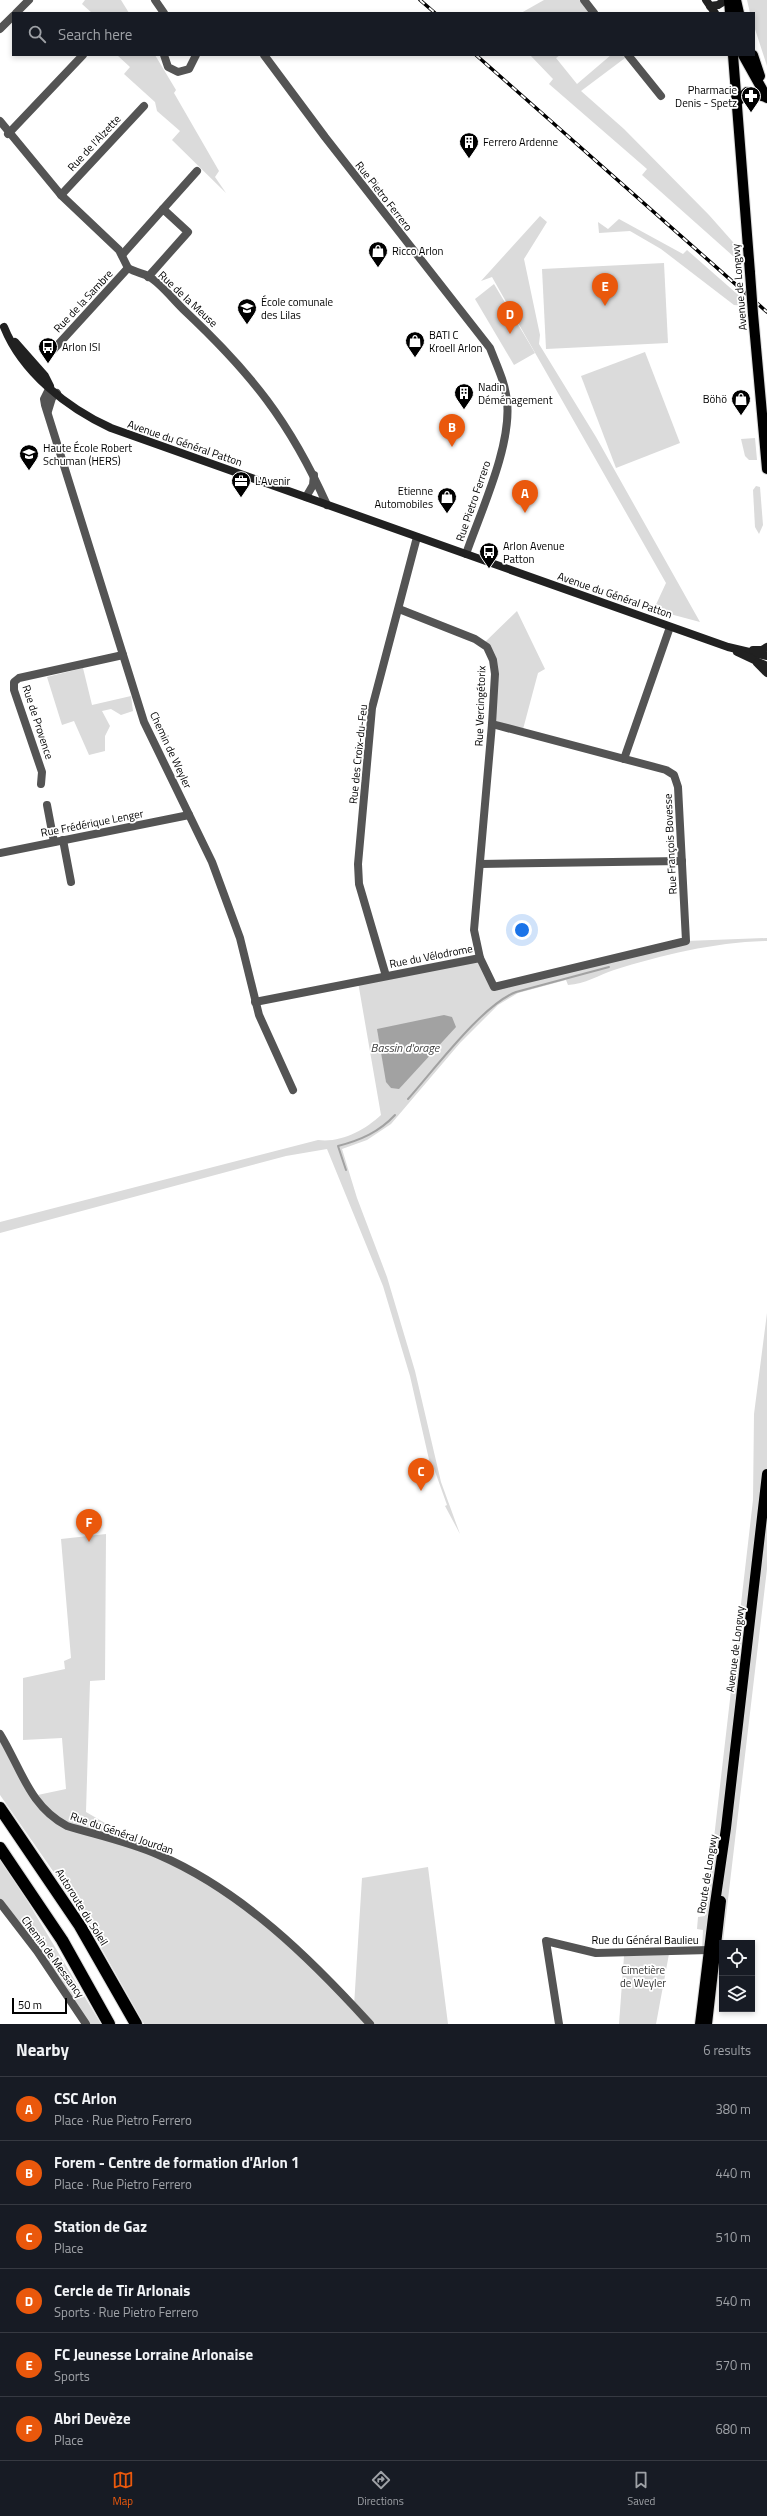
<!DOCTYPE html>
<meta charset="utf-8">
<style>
body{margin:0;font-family:"Titillium Web",sans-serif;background:#20242c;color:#f1f3f6}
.controls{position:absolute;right:12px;bottom:12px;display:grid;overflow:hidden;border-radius:0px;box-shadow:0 2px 6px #0003}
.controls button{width:36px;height:36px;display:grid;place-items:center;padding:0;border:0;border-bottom:1px solid #363941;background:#171b24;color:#f1f3f6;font:20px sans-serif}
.scale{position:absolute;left:12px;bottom:10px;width:55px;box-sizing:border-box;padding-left:4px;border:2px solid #000;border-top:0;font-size:11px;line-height:14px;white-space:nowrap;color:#000;-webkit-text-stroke:3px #fff;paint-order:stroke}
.you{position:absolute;left:522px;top:930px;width:14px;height:14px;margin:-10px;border:3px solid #fff;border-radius:50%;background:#1a73e8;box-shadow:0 0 0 6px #1a73e833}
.badge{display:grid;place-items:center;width:26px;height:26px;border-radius:50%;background:#ea580c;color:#fff;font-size:13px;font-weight:700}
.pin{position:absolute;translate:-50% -33px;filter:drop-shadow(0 1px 2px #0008)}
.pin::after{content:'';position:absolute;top:21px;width:14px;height:12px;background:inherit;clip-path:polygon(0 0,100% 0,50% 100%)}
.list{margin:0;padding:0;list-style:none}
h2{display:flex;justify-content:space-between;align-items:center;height:52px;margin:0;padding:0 16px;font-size:17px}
h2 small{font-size:13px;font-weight:400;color:#9ea1a6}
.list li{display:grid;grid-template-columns:26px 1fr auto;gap:12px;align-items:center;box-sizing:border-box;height:64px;padding:0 16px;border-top:1px solid #363941}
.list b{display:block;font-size:15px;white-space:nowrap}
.list p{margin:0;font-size:13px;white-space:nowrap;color:#9ea1a6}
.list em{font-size:13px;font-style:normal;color:#9ea1a6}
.icon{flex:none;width:22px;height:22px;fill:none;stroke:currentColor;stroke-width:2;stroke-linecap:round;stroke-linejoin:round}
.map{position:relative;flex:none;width:767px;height:2024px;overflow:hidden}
.search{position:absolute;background:#171b24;box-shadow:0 2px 6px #0003;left:12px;right:12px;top:12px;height:44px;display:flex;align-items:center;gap:10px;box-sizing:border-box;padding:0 14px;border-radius:0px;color:#9ea1a6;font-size:15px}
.sheet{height:436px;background:#171b24}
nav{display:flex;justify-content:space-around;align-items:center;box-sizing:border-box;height:56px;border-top:1px solid #363941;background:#171b24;font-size:11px;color:#9ea1a6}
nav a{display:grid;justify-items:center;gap:2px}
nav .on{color:#ea580c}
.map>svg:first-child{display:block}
.green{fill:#dbdbdb}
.water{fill:#a2a2a2}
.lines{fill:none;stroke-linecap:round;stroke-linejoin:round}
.stream{stroke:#a2a2a2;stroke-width:2}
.primary-casing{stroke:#dbdbdb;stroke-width:12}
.motorway-casing{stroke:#dbdbdb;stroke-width:14}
.minor{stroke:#545454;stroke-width:8}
.tertiary{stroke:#545454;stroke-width:8}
.secondary{stroke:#212121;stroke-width:8}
.primary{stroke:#000;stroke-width:10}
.motorway{stroke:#000;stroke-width:12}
.rail-casing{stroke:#000;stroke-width:3.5}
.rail{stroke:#fff;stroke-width:2;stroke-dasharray:6;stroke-linecap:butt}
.primary-bridge-casing{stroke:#dbdbdb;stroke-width:12;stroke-linecap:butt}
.primary-bridge{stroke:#000;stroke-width:10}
.labels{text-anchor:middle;stroke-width:3.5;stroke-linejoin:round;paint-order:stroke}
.poi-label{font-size:11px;fill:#000;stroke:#fff;text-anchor:start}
.street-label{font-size:11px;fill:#000;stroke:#fff}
.park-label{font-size:11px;fill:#323232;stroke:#fff}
.water-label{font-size:12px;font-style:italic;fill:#434343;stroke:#fff}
</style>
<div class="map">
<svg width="767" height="2024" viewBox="0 0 767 2024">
<rect width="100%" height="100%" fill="#fff"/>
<g class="green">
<path d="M85,0h36l8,13h-37l-10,-9z"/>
<path d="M544,0h35l11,13h-69z"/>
<path d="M747,0h20v66l-13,-40v-13h-4z"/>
<path d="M117,55h38l21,35 -2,3 45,78 -4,6 11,16 -54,-53 8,-9 -23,-20 -2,-9 -31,-28 6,-7z"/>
<path d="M530,55h30l-4,3 21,26 34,-29h12l2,3 -44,33 43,38 85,86 31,35 2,14 -100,-89 5,-6 -98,-85 4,-5z"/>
<path d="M540,216l7,6 -23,37 16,76 -1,9 57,93 104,185 -30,-8 -7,2 -10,-5 13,-28 -174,-306 -11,4z"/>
<path d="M619,219l64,35 4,-4 57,50 1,6 -11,-1 -73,-56 -31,-18 -31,2 -1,-11 10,7z"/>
<path d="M664,263l4,80 -122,6 -4,-80z"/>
<path d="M494,284l41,69 -21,12 -39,-66z"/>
<path d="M645,352l35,91 -64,25 -35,-92z"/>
<path d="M755,438l2,22h-8l-4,-4 -4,-17z"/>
<path d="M756,486l4,1 3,38 -4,9 -4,-7 -2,-37z"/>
<path d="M517,611l28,58 -7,4 -16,60 -30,-9 3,-50 -12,-30z"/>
<path d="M83,668l9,37 39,-9 2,15 -12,4 -10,-6 -9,2 8,15 -5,10v15l-16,4 -15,-34 -12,4 -15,-48z"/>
<path d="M767,938v3c-51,1 -105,14 -153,29 -15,5 -29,14 -46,15l-2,-5 -48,13 -20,12 -38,38 -69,81 -24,16 -25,9 15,49 30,79 28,94 26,111 19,52 -15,-28 2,-1 -15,-42 -2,1 -20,-88 -27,-90 -56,-137 -41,7 -286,77v-11l318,-82c23,3 47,-10 63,-25l-23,-133 122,-24 15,29 191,-46z"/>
<path d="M767,1313v256l-45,381h-6l10,-115 -17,115h-7l1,-20 -6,-1 1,-12 7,-1 48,-416 1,-86z"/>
<path d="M106,1534l-1,146 -15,1 -4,131 19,11 -2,14 55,17 85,51 111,101 8,-128 66,-11 20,157h-304l-66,-117 -78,-112v-61l33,62 33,-7 -4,-51 -39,2v-62l42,-9 -1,-8 7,-3 -10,-119z"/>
<path d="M0,1860l28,42 73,122h-15l-86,-121z"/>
<path d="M669,1954l-13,70h-37l5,-68z"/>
</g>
<path class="water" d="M444,1015l8,2 4,10 -57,62 -8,-1 -5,-6 -9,-53z"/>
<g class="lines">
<g class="stream">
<path d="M408,1099c26,-29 74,-94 108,-107l93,-25"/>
<path d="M346,1170l-8,-24c23,-6 41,-14 57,-31"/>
</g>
<g class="primary-casing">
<g id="primary">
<path d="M729,0l1,13"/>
<path d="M736,0l3,13"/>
<path d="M733,55l17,218"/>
<path d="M743,55l24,43"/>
<path d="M753,55l7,21"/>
<path d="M736,103l11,-11 19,5"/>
<path d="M753,314l14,155"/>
<path d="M700,2024l13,-107 13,-89 41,-354"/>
<path d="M707,2024l14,-123"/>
</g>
</g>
<g class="motorway-casing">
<g id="motorway">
<path d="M0,1808l80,118 56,98"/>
<path d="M0,1848l62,92 47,84"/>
</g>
</g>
<g class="minor">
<path d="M155,0l9,13"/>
<path d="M584,0l10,13"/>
<path d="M16,13l13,-13"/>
<path d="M0,29l13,-13"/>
<path d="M164,55l4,12 10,5 11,-3 7,-14"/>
<path d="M264,55l61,82 165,211c7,18 15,34 17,53 5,44 -26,110 -41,153"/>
<path d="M628,55l33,41"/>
<path d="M0,121l61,74 58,55 9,18c7,4 13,5 20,8 13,7 26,25 37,35 66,62 105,111 142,194"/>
<path d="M8,134l75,-79"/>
<path d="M61,195l83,-89"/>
<path d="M163,209l34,-38"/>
<path d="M122,255l41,-46 25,23 -40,45"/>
<path d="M54,349l74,-81"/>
<path d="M50,387l-6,12 1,6 99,317 68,140 28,76 19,77 34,75"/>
<path d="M48,411l4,-13 5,-5"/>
<path d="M306,497l7,-12 1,-10"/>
<path d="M399,609l76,30 12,8 6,13 2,14 -3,50 -18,206 6,28"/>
<path d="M624,759l46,-132"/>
<path d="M41,784l1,-12 -28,-82v-8l5,-4 104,-23"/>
<path d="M47,805l7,37"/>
<path d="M63,840l8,42"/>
<path d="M0,853l189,-38"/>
<path d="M480,864l202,-3"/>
<path d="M386,976l-27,-92 -1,-20 14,-156 45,-171"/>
<path d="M255,1002l225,-44 14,29 192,-46 -8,-154 -4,-12 -8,-5 -174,-46"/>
<path d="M0,1903l37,48 49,73"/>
<path d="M559,2024l-13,-83 50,12 113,-3"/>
</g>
<path class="tertiary" d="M0,1734c21,34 29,72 67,92 30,9 63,16 92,29 83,36 151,103 211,169"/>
<g class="secondary">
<path d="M706,0l9,13"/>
<path d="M710,6l8,-1 8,-5"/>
<path d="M4,327c18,45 63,81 107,101l617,219 39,9"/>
<path d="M15,342l30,34 5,10"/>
<path d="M753,650h9l5,-3"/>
<path d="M737,652l30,14"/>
<path d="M757,663l10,10"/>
</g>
<use href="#primary" class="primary"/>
<use href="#motorway" class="motorway"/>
<g class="rail-casing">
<g id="rail">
<path d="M420,0l15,13"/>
<path d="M476,55l291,257"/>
</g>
</g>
<use href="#rail" class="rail"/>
<g class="primary-bridge-casing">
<path id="primary-bridge" d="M750,273l3,41"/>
</g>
<use href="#primary-bridge" class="primary-bridge"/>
</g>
<defs>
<g id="pharmacy-pin" transform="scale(1)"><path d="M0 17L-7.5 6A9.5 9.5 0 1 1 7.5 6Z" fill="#000" stroke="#fff"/><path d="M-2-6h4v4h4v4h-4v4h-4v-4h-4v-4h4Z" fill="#fff"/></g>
<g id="building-pin" transform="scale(1)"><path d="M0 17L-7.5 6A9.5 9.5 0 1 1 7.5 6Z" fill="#000" stroke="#fff"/><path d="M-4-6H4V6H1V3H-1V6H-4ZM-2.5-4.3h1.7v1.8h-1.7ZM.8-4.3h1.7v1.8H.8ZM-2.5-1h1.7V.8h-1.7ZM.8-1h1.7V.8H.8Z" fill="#fff"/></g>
<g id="shop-pin" transform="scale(1)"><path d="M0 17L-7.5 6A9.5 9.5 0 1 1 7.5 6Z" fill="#000" stroke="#fff"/><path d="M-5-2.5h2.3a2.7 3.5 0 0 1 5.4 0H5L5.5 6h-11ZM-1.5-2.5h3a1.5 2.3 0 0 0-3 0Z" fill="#fff"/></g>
<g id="school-pin" transform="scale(1)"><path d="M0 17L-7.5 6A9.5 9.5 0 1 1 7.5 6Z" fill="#000" stroke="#fff"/><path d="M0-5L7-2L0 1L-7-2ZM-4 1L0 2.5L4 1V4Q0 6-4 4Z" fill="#fff"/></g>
<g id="bus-pin" transform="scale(1)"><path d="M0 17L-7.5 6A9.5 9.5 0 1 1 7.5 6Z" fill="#000" stroke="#fff"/><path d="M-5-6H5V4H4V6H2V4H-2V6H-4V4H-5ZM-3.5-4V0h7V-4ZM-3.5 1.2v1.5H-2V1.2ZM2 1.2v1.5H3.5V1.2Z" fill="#fff"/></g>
<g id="university-pin" transform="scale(1)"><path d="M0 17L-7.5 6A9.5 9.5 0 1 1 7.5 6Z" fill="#000" stroke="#fff"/><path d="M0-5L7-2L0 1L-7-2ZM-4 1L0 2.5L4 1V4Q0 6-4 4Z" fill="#fff"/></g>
<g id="office-pin" transform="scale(1)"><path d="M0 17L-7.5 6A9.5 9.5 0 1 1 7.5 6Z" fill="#000" stroke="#fff"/><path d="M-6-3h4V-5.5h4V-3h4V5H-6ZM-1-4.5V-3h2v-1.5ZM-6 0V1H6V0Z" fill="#fff"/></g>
</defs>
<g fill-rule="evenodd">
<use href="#pharmacy-pin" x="751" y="96"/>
<use href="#building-pin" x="469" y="142"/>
<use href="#shop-pin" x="378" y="251"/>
<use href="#school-pin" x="247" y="308"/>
<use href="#shop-pin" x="415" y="341"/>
<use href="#bus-pin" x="48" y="347"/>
<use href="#building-pin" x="464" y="393"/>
<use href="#shop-pin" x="741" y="399"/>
<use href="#university-pin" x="29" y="454"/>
<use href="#office-pin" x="241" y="481"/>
<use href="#shop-pin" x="447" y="497"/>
<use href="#bus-pin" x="489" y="552"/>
</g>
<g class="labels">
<g class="poi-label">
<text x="737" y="94" text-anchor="end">Pharmacie<tspan x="737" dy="13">Denis - Spetz</tspan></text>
<text x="483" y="146">Ferrero Ardenne</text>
<text x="392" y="255">Ricco Arlon</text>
<text x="261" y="306">École comunale<tspan x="261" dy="13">des Lilas</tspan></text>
<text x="429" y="339">BATI C<tspan x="429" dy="13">Kroell Arlon</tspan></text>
<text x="62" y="351">Arlon ISI</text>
<text x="478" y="391">Nadin<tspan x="478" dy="13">Déménagement</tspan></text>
<text x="727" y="403" text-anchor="end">Böhö</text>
<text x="43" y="452">Haute École Robert<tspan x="43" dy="13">Schuman (HERS)</tspan></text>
<text x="255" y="485">L'Avenir</text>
<text x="433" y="495" text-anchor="end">Etienne<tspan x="433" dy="13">Automobiles</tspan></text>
<text x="503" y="550">Arlon Avenue<tspan x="503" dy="13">Patton</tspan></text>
</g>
<g class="street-label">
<text transform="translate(94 143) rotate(-47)" y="4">Rue de l'Alzette</text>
<text transform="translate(384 196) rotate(52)" y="4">Rue Pietro Ferrero</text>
<text transform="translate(739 287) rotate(-95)" y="4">Avenue de Longwy</text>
<text transform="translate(188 299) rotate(43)" y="4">Rue de la Meuse</text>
<text transform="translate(83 301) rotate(-47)" y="4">Rue de la Sambre</text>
<text transform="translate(185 443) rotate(19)" y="4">Avenue du Général Patton</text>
<text transform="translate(473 501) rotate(-71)" y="4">Rue Pietro Ferrero</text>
<text transform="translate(615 595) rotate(19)" y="4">Avenue du Général Patton</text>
<text transform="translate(480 706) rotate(-88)" y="4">Rue Vercingétorix</text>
<text transform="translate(38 722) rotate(72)" y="4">Rue de Provence</text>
<text transform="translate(171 750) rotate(65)" y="4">Chemin de Weyler</text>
<text transform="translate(358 754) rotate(-84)" y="4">Rue des Croix-du-Feu</text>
<text transform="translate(92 823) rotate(-11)" y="4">Rue Frédérique Lenger</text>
<text transform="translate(670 844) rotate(-93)" y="4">Rue François Bovesse</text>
<text transform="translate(431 956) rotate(-11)" y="4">Rue du Vélodrome</text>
<text transform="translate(735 1649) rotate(-83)" y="4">Avenue de Longwy</text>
<text transform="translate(122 1833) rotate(19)" y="4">Rue du Général Jourdan</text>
<text transform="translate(707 1874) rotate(-81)" y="4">Route de Longwy</text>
<text transform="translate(82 1907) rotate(58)" y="4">Autoroute du Soleil</text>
<text x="645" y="1944">Rue du Général Baulieu</text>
<text transform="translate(53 1957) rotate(54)" y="4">Chemin de Messancy</text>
</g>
<g class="park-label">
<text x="643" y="1974">Cimetière<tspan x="643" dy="13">de Weyler</tspan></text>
</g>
<g class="water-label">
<text x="405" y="1052">Bassin d'orage</text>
</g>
</g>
</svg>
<div class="controls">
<button><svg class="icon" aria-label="locate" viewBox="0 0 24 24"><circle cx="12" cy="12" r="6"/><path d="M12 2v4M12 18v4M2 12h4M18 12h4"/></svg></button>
<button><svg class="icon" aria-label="layers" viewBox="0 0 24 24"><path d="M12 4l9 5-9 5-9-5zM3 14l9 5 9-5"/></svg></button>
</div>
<div class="scale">50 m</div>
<div class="you"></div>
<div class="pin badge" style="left:525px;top:513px">A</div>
<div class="pin badge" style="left:452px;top:447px">B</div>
<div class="pin badge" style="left:421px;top:1491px">C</div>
<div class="pin badge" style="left:510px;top:334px">D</div>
<div class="pin badge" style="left:605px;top:306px">E</div>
<div class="pin badge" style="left:89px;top:1542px">F</div>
<div class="search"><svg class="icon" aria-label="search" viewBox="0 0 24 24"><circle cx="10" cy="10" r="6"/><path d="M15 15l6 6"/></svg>Search here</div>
</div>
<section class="sheet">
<h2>Nearby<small>6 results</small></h2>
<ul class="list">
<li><span class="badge">A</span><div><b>CSC Arlon</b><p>Place · Rue Pietro Ferrero</p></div><em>380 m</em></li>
<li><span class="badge">B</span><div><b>Forem - Centre de formation d'Arlon 1</b><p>Place · Rue Pietro Ferrero</p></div><em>440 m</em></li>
<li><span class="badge">C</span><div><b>Station de Gaz</b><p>Place</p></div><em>510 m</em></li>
<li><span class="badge">D</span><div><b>Cercle de Tir Arlonais</b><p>Sports · Rue Pietro Ferrero</p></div><em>540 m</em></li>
<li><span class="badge">E</span><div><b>FC Jeunesse Lorraine Arlonaise</b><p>Sports</p></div><em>570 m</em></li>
<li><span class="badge">F</span><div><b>Abri Devèze</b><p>Place</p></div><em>680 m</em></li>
</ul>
</section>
<nav>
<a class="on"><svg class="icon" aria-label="map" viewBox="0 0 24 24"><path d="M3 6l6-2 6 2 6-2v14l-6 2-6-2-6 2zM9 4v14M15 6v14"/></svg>Map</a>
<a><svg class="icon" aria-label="directions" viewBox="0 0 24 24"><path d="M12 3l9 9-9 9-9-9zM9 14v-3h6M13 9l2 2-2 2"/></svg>Directions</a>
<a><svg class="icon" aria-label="saved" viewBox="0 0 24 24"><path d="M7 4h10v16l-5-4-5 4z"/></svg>Saved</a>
</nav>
